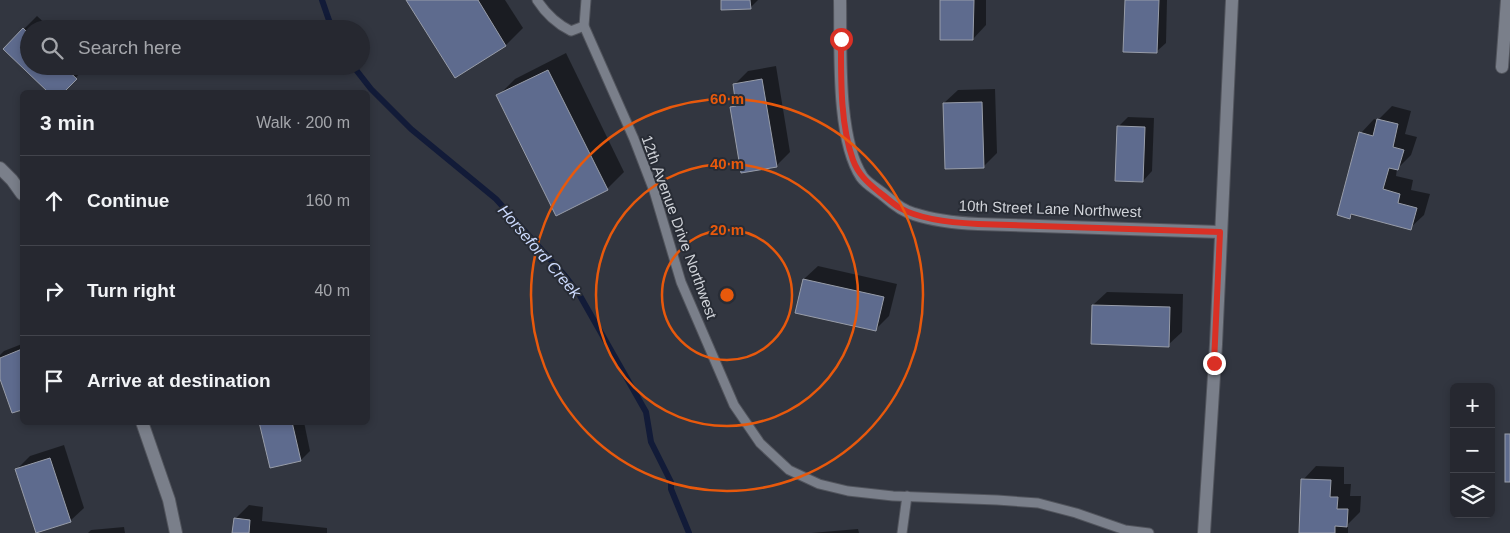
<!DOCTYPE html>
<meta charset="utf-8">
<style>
body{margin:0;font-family:Arial,sans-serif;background:#32343c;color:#f1f3f6}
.controls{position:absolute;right:15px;bottom:15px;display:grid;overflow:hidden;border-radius:8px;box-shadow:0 2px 8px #0003}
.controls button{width:45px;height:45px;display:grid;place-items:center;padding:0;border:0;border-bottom:1px solid #42444c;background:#262830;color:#f1f3f6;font:25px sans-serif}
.stop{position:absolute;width:15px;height:15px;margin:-11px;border:4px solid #d93025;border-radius:50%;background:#fff}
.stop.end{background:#d93025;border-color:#fff;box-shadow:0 1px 5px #0008}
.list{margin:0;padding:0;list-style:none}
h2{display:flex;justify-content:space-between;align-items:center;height:65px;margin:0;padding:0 20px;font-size:21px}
h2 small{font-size:16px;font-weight:400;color:#a4a6ab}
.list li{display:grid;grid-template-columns:32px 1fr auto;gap:15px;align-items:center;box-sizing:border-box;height:90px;padding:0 20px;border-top:1px solid #42444c}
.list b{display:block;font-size:19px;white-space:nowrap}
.list em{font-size:16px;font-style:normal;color:#a4a6ab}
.icon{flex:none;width:28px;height:28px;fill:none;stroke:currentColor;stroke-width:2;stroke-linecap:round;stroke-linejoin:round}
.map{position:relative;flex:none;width:1510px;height:533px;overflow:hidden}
.search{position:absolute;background:#262830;box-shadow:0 2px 8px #0003;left:20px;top:20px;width:350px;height:55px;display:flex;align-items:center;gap:12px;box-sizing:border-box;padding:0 18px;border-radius:28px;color:#a4a6ab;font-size:19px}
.panel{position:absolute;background:#262830;box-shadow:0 2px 8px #0003;left:20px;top:90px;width:350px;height:335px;border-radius:8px}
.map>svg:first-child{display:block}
.shadow{fill:#0007}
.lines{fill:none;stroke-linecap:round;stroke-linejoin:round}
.stream{stroke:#121b38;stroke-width:6}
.building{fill:#5e6b8e;stroke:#989da9}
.service-casing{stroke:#51545c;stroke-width:11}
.minor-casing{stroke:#51545c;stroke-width:14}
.service{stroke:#7a7f8a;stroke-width:9}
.minor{stroke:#7a7f8a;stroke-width:12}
.route{stroke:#d93025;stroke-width:6}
.ring{fill:none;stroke:#e8590c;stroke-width:2.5}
.labels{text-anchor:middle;stroke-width:4;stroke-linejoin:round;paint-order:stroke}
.street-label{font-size:15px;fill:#d0d3d9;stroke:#282c35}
.water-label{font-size:16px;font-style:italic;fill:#cbd9fd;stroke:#282c35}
.centre{fill:#e8590c;stroke:#282c35;stroke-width:2.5}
.ring-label{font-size:15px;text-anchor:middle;font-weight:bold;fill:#e8590c;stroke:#282c35;stroke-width:4;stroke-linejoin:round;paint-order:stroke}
</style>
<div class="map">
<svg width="1510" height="533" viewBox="0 0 1510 533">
<rect width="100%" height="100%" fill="#323640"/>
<g class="shadow">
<path d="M408,0h97l18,28 -17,17 -50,31z"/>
<path d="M722,0h36l-8,8z"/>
<path d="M941,0h45v25l-13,14z"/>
<path d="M1126,0h41l-1,43 -10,9z"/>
<path d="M37,16l14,13h-22v37h58l-25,26h-12l-46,-43z"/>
<path d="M566,53l58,119 -17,17 -109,-93 17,-17z"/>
<path d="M776,66l14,86 -14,14 -44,-59 5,-5 -3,-17 14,-14z"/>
<path d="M995,89l2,64 -14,14 -39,-64 14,-13z"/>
<path d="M1392,106l19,5 -6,23 12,3 -6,18 -14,14 -1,7 17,4 -2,10 19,4 -6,21 -14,13 -56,-14 -4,3 11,-84 13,-14 4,1z"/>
<path d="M1128,117l26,1 -2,53 -9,10 -24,-55z"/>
<path d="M818,266l79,18 -8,32 -13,13 -72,-50z"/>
<path d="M1107,292l76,2 -1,38 -14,13 -75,-40z"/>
<path d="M22,344v64l-9,4 -13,-36v-21l4,-4z"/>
<path d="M261,422h43l6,29 -9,9z"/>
<path d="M64,445l20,63 -14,13 -53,-52 13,-13z"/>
<path d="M1316,466l28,1v17h7l-1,12h11l-1,16 -12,12v9h-48l3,-53z"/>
<path d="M249,505l14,2 -1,14 65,7v5h-94l2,-14z"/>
<path d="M124,527l1,6h-37l3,-3z"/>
<path d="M858,529l1,4h-48z"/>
</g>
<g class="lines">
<g class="stream">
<path d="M322,0l10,29"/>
<path d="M353,66l18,23 40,40 85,70 69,77 14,18 67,118 5,30 20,40v7l18,44"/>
</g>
</g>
<g class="building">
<path d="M406,0h72l28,46 -51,32z"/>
<path d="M721,0h29l1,9 -30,1z"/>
<path d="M940,0h34l-1,40h-33z"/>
<path d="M1125,0h34l-2,53 -34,-1z"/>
<path d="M23,28l6,6v32h34l14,13 -13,13h-16l-45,-43z"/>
<path d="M548,70l60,120 -52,26 -60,-121z"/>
<path d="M762,79l15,88 -36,6 -11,-66 6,-1 -3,-22z"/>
<path d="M982,102l2,66 -39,1 -2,-66z"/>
<path d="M1377,119l21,5 -5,23 11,3 -6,20 -9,-2 -6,21 17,5 -2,9 19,5 -6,22 -60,-16 -1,5 -13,-4 22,-83 14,4z"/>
<path d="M1117,126l28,1 -2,55 -28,-1z"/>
<path d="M803,279l81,18 -8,34 -81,-18z"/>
<path d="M1092,305l78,2 -1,40 -78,-3z"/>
<path d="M22,349v61l-10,3 -12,-34v-21z"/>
<path d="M259,422h33l9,39 -31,7z"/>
<rect x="1505" y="434" width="5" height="48"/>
<path d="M50,458l21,64 -35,11 -21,-64z"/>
<path d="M1301,479l30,1 -1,17h8l-1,12h11l-1,18 -12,-1v7h-36z"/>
<path d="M234,518l16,2 -1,13h-17z"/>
</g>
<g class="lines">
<g class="service-casing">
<g id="service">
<path d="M537,0c9,14 20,24 34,31l13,-5"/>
<path d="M586,0l-2,26 50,113 20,52 27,91 53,123 26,38 29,27 30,14 29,7 45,5 104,4 41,3 38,10 49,17 24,3"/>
<path d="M902,533l5,-37"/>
</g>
</g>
<g class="minor-casing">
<g id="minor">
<path d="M840,0c1,47 -4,138 22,177 5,7 16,13 23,19 9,8 18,15 29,18 21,7 43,9 64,10l242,8"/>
<path d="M1502,67l5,-67"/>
<path d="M0,168l12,12 10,14"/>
<path d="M142,422l27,78 7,33"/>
<path d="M1204,533l12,-189 16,-344"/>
</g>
</g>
<use href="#service" class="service"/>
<use href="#minor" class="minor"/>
</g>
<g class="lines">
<path class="route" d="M841,39c0,38 -1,85 12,121 5,14 15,23 26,32 7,5 14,12 21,16 21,12 55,15 78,16l242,8 -6,131"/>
</g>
<g class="ring">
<circle cx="727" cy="295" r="65"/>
<circle cx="727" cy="295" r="131"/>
<circle cx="727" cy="295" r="196"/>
</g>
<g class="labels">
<g class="street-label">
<text transform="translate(1050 209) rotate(2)" y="5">10th Street Lane Northwest</text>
<text transform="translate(679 227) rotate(70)" y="5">12th Avenue Drive Northwest</text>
</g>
<g class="water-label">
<text transform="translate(540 251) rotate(49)" y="6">Horseford Creek</text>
</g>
</g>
<circle cx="727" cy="295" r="8" class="centre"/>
<g class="ring-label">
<text x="727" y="104">60 m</text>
<text x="727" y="169">40 m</text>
<text x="727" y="235">20 m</text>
</g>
</svg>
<div class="controls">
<button>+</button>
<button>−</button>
<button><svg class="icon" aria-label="layers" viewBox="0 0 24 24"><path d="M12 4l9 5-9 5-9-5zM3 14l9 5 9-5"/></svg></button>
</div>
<div class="stop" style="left:841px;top:39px"></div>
<div class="stop end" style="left:1214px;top:363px"></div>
<div class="search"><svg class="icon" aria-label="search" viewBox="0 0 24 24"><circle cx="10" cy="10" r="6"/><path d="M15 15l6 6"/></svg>Search here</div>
<section class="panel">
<h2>3 min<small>Walk · 200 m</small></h2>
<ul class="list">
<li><svg class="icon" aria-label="ahead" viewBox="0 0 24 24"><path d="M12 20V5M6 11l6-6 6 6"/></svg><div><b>Continue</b></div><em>160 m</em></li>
<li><svg class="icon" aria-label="right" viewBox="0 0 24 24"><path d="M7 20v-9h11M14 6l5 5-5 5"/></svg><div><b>Turn right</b></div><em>40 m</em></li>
<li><svg class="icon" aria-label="arrive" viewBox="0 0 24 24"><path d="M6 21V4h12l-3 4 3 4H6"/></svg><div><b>Arrive at destination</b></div></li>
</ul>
</section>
</div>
